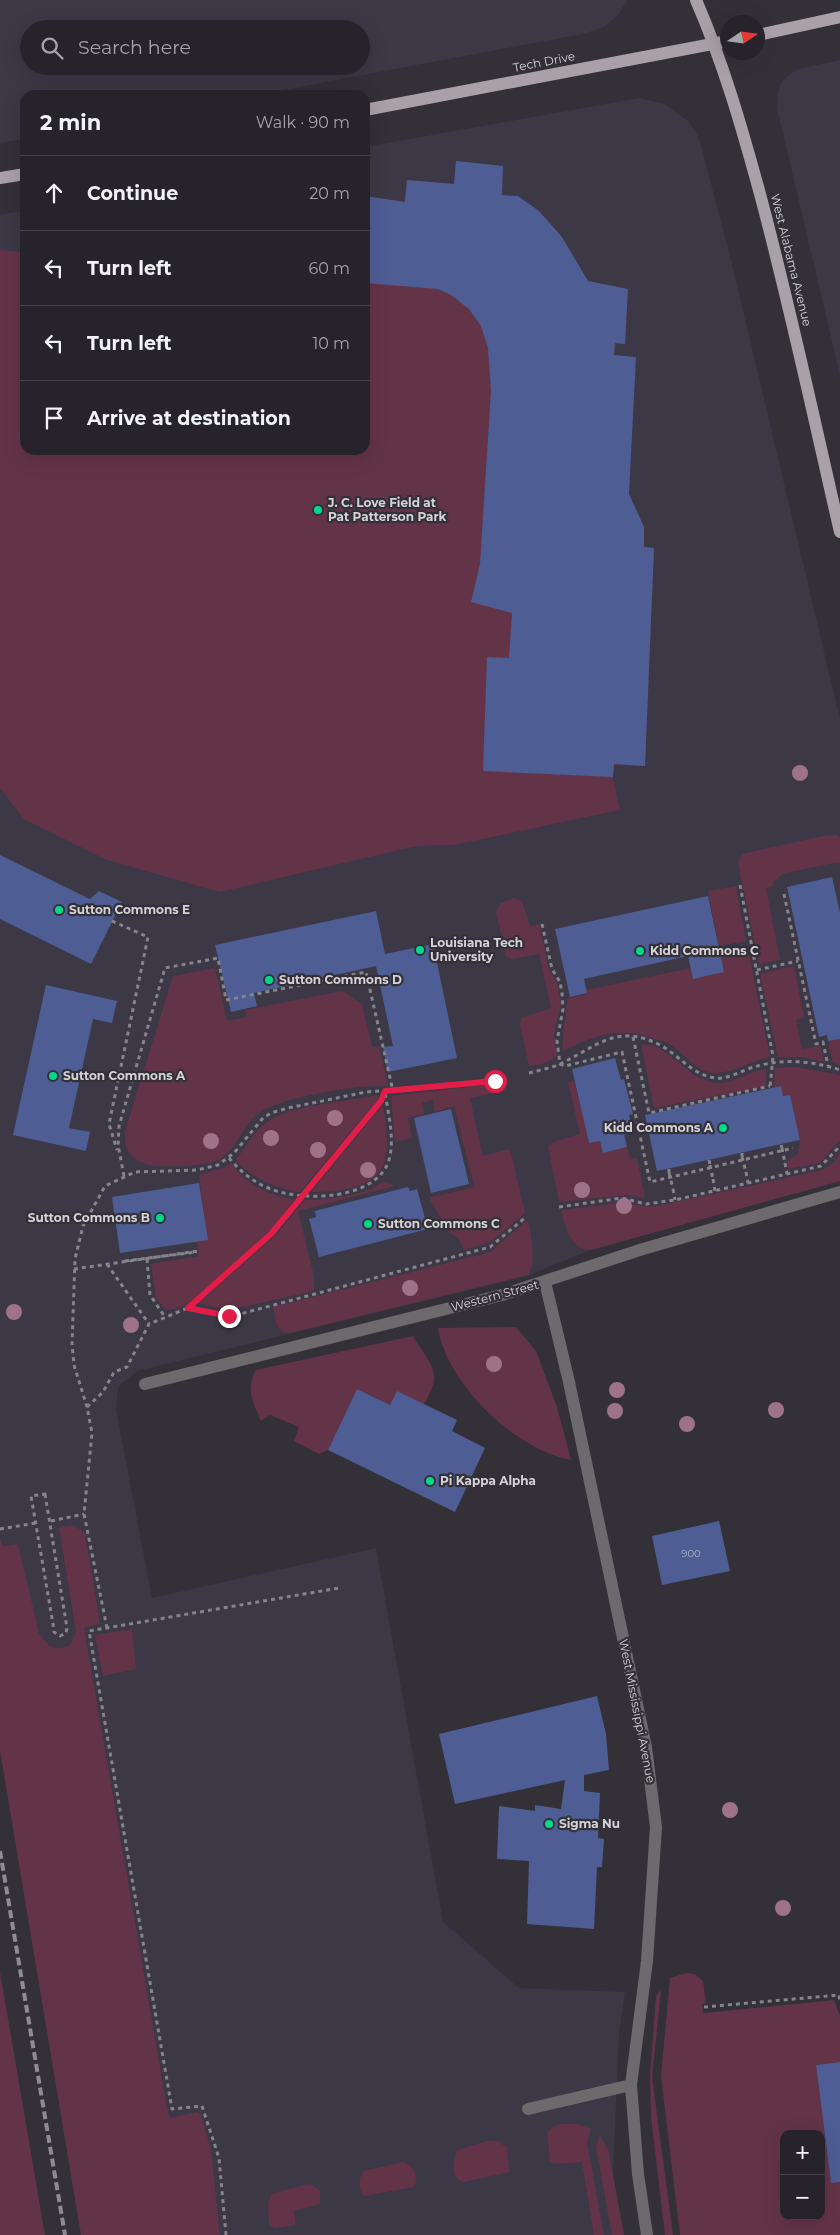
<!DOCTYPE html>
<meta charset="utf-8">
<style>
body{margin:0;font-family:Montserrat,sans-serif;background:#2e2c32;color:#f1f3f6}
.controls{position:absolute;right:15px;bottom:15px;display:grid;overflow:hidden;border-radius:10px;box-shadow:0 5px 20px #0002}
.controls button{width:45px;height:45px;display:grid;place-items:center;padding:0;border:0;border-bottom:1px solid #424147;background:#26242a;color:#f1f3f6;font:25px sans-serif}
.compass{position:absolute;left:720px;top:15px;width:45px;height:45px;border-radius:50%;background:#26242a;box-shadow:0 5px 20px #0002;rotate:77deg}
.stop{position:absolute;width:15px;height:15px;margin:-11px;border:4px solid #e11d48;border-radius:50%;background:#fff}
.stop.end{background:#e11d48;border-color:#fff;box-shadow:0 1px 5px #0008}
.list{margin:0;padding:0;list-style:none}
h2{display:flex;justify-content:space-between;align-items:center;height:65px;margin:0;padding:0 20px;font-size:21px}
h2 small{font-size:16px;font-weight:400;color:#a4a4a8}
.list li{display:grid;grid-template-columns:32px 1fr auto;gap:15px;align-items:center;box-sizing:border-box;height:75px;padding:0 20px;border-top:1px solid #424147}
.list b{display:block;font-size:19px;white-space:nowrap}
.list em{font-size:16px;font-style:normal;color:#a4a4a8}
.icon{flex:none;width:28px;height:28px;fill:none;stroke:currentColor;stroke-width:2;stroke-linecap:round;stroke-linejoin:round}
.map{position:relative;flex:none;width:840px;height:2235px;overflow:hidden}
.search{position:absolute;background:#26242a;box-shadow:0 5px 20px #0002;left:20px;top:20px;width:350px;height:55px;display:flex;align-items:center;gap:12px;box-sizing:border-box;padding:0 18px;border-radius:28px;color:#a4a4a8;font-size:19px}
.panel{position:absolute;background:#26242a;box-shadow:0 5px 20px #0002;left:20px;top:90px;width:350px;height:365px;border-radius:15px}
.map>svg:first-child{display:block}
.built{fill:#3c3845;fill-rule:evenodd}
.green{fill:#633447;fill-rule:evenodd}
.building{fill:#4e5d94}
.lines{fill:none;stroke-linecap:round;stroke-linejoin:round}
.path{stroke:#86848a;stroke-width:3;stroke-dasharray:4 4;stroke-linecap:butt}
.minor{stroke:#6d6a6d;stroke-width:12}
.major{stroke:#a8a1a7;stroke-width:12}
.rail{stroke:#8e8c92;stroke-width:4;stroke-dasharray:8 4;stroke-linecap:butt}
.path-bridge{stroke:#86848a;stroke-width:3;stroke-dasharray:4 4;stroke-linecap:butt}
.tree{fill:#9e7387}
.route{stroke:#e11d48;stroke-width:6}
.poi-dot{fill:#00d98c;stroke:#333038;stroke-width:2}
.labels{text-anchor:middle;stroke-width:4.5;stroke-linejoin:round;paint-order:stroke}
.number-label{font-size:10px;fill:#b2b5c6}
.street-label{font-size:12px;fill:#d4d2d7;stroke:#333038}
.poi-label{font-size:12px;font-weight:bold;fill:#d4d2d7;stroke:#333038;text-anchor:start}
</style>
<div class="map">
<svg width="840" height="2235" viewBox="0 0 840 2235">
<rect width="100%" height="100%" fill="#333038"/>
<g class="built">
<path d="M0,0h628l-11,16 -13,11 -21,7 -327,61h-231v44l-25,4zM29,29h332v37h-332z"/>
<path d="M840,60v315l-63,-267 1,-15 3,-10 7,-7 10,-7z"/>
<path d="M639,98l25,6 24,17 9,13 5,15 30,115 108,455v462l-249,69 -62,25 -22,6 -370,90 -19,16 -2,22 36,189 224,-50 67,374 76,66 106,4 -6,42 -6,140 11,61h-494l-130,-698v-1322l25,-5v240h340v-303z"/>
</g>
<g class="green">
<path d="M456,161l47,5 -1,29 37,16 23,26 26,44 40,8 -3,55 -9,-1 -2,12 15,139 15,53 10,1 -9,218 -31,-1 -1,12 7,33 -166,35 -38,1 -196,46 -113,-32 -83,-41 -24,-31v-538l25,2v198h340v-254l39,6 3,-22 47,4z"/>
<path d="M836,835l4,2v29l-1,-4 -54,11 -11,8 -1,6 -7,1 14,72 -21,4 -21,-101 4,-9 81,-18z"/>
<path d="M736,886l10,55 -27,5 -11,-55z"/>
<path d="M514,898l8,3 8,25 9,-2 10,46 8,13 4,20 -7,31 3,22 -15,8 -13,2 -9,-41 1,-7 30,-10 -12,-54 -28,5 -5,-3 -10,-45 5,-8z"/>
<path d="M748,950l22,107c-18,4 -38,17 -56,16 -17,-1 -28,-17 -41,-27 -5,-4 -12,-5 -18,-7 -36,-13 -59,-4 -92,12 -2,-19 4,-33 4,-52l20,-5 -1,-4 105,-22 2,11 31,-7 -4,-17z"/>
<path d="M794,966l10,52 -8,2 6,29 18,-3 4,16 -22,-5h-24l-18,-83z"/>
<path d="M215,968l12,53 20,-4 -2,-7 97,-19 20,13 10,43 7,-1 9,40c-26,-2 -104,11 -126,25 -19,11 -23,37 -42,48 -12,6 -28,7 -41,7 -26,1 -56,1 -54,-34l48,-156z"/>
<path d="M840,1039v26l-7,-3 -5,-21z"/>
<path d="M641,1044c31,0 44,36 76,39 17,1 32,-12 49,-14v17l-112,22z"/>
<path d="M796,1067l44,8v65l-20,23 -32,6 -1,-9 11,-6 2,-14 -10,-45 -7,1 -3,-10 -6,1 1,-19z"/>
<path d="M574,1081l15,62 11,-2 4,12 23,-6 3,13 7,-2 8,40 -18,-3 -68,7 -11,-56 8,-5 24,-7 -12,-52z"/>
<path d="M497,1084l-3,9 -24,5 13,58 27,-7 15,64 -34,29 -27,8 -6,-12 -9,-6 -20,-34 45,-11 -20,-81 -19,6 -2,-12 -11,3 2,11 -16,4 4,20 -17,4 -4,-46z"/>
<path d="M378,1095l-1,5 -77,92c-21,-2 -52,-15 -64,-33 11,-13 20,-32 36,-40 24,-14 77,-18 106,-24z"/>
<path d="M383,1105c2,16 6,34 3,50 -4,35 -48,36 -75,37z"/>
<path d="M840,1153v28l-249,69c-20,1 -26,-23 -30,-40l57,-7c15,-1 24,5 39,3l165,-36 11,-7z"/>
<path d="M231,1163c16,23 36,31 63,37l-24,31 -81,72 -13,6 -10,1 -10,-12 -5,-34 48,-8 -2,-15 10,-2 -8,-64 24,-7z"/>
<path d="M383,1181l12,5 -97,25 16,65v15l-85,19 -30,-7 76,-67 30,-36c17,1 68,-6 78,-19z"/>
<path d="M528,1220c4,20 8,36 1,55l-239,58c-15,0 -14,-14 -17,-26l210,-53 8,-3z"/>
<path d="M516,1327l20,24 21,56 14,53c-56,-10 -124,-76 -133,-132z"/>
<path d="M413,1336c18,31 31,34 11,68l-34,1 -33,-16 -29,61 -9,4 -25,-13 5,-14 -29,-12 -9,6c-8,-19 -16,-32 -5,-51z"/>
<path d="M73,1525l12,8 15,91 -16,4 84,485 2,5 28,-6 3,3 10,35 9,85h-139l-81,-485v-213l2,9 16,-2 21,89c9,14 15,19 31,12l6,-14 -17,-104z"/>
<path d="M132,1629l4,40 -33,7 -8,-41z"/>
<path d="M0,1972l45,263h-45z"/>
<path d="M686,1973l9,1 8,7 3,22 -4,1 1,9 131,-13 6,16v46l-24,3 15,118 9,-1v53h-160l-19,-159 9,-98zM784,2134h37v82h-37z"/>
<path d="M661,1990l-9,87 21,158h-8l-14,-118 -1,-40 6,-81z"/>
<path d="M560,2124h18l13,5 -4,14 17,92h-10l-12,-73 -28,2 -4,-3 -3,-28 4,-5z"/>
<path d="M600,2135l9,18 15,82h-12l-16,-88z"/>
<path d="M487,2141h11l9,7 2,24 -45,10c-14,-3 -11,-21 -7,-32z"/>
<path d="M403,2162c11,3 16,15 11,25l-50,9c-6,-7 -6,-18 0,-25z"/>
<path d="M308,2184l5,1 7,6v13l-26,7 2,14 -21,3 -6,-3 -1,-22 3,-9z"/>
</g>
<g class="building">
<path d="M456,161l47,5 -1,29 16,1 21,15 23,26 26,44 40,8 -3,55 -10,-1 -1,12 22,2 -7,137 15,33v20l10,1 -9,218 -31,-2 -1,13 -130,-6 4,-114 22,1 3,-45 -41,-11 9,-38 11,-173 -3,-43 -7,-22 -12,-17 -18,-14 -13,-6 -73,-6v-87l40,6 2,-22 47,4z"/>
<path d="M0,855l90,44 9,-8 23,11 -31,62 -91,-45z"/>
<path d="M832,877l8,36v126l-12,2 -1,-6 -8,2 -32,-150z"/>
<path d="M708,896l16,76 -31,7 -5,-23 -104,23 3,14 -17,4 -15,-68z"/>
<path d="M376,911l9,43 48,-10 24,114 -69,14 -5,-25 10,-1 -17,-80 -122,27 3,13 -26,6 -16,-67z"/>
<path d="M46,985l71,16 -5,22 -19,-4 -24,109 21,4 -4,19 -73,-16z"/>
<path d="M615,1058l6,22 3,-1 9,35 -4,1 4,18 -9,2 3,12 -24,6 -3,-12 -11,2 -17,-74z"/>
<path d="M781,1086l2,10 7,-1 10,45 -143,31 -12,-56z"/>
<path d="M451,1109l18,75 -38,9 -17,-75z"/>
<path d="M199,1183l9,57 -88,13 -8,-56z"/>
<path d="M408,1187l2,4 7,-2 11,40 -109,28 -10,-38 7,-2 -1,-6z"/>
<path d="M357,1389l33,16 7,-14 60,29 -5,11 33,17 -30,64 -127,-62z"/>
<path d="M719,1521l11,50 -68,14 -10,-49z"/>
<path d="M597,1696l9,38 3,36 -25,5v16l16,2 -2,45 6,1 -2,28h-5l-3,62 -67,-5 2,-63 -32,-2 2,-53 36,5v-6l26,4 4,-29 -110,24 -16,-70z"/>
<path d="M840,2062v120l-9,1 -15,-118z"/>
</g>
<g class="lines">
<g class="path">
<path d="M740,885l33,171 -3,32"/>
<path d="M784,894l32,150 7,-2 5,24"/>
<path d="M112,921l36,16 -39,187 8,26"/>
<path d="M542,924l10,45 8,13 2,11 1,16 -6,32 3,23 5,2 57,-14 28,130 143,-34"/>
<path d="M757,970l41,-9"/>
<path d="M633,1037l16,76 121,-27"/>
<path d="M529,1073c11,-3 23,-5 33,-10 35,-17 56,-40 98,-18 19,10 32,30 55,33 13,2 27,-8 39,-11 29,-9 59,-6 86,3"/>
<path d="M781,1145l1,3"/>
<path d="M742,1153v4"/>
<path d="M229,1158c12,14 25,25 42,31 32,13 106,11 118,-29 6,-21 -1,-47 -4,-68"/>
<path d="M709,1160l1,5"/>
<path d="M785,1163l2,11"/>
<path d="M669,1169v4"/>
<path d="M746,1172l2,11"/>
<path d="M124,1176l-6,-31 1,-19 46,-158 53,-10 8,42 140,-28 27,119"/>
<path d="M713,1179l2,12"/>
<path d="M673,1189l2,11"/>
<path d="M559,1207l63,-9 24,6 29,-4 146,-34 19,-20"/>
<path d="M147,1259l3,36 15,22"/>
<path d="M107,1264l42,60"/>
<path d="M74,1269l124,-18"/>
<path d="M188,1308l41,9 261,-70 36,-30"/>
<path d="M87,1407l16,-15 11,-20 13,-5 22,-43 39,-16 83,-74 110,-133 4,-10"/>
<path d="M45,1494l22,134 -1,5 -6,3 -6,-4 -1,-8 -22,-128z"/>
<path d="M51,1521l33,-7"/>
<path d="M0,1529l36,-6"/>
<path d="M107,1628l-23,-114 8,-81 -5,-26 -13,-42 -2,-21 3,-85 8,-33 22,-40 30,-14 62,-2 21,-5 16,-12 29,-35 8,-5 17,-5 78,-16 129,-11"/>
<path d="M704,2007l135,-12 1,6"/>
<path d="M226,2235l-7,-77 -17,-52 -30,3 -83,-478 250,-43"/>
</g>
<g class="minor">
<path d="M545,1282l24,100 77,365 10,80 -9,134 -16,124 7,89 9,61"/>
<path d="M145,1384l357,-89 141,-46 197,-57"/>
<path d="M528,2109l103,-24"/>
</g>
<g class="major">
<path d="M696,0c27,62 46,128 64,194 30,112 54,225 80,338"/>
<path d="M758,35l82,-18"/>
<path d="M365,110l363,-69"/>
<path d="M0,178l25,-4"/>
</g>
<path class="rail" d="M0,1851l65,384"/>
<g class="path-bridge">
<path d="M782,1148l3,15"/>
<path d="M742,1157l4,15"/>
<path d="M710,1165l3,14"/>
<path d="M669,1173l4,16"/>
<path d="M125,1261l72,-9"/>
</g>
</g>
<g class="tree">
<circle cx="800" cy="773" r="8"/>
<circle cx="335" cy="1118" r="8"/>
<circle cx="271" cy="1138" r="8"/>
<circle cx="211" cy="1141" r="8"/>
<circle cx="318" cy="1150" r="8"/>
<circle cx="368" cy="1170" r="8"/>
<circle cx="582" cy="1190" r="8"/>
<circle cx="624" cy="1206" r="8"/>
<circle cx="410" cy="1288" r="8"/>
<circle cx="14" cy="1312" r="8"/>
<circle cx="131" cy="1325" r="8"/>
<circle cx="494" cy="1364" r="8"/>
<circle cx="617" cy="1390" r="8"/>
<circle cx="776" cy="1410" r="8"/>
<circle cx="615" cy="1411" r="8"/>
<circle cx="687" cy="1424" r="8"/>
<circle cx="730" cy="1810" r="8"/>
<circle cx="783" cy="1908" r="8"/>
</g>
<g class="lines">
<path class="route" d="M229,1316l-41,-8 83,-74 110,-133 4,-10 110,-10"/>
</g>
<g class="poi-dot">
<circle cx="318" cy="510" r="5"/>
<circle cx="59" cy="910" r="5"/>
<circle cx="420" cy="950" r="5"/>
<circle cx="640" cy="951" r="5"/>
<circle cx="269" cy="980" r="5"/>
<circle cx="53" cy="1076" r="5"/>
<circle cx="723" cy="1128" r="5"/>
<circle cx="160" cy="1218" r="5"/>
<circle cx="368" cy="1224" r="5"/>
<circle cx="430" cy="1481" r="5"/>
<circle cx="549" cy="1824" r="5"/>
</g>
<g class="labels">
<g class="number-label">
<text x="691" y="1557">900</text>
</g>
<g class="street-label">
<text transform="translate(544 62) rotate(-11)" y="4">Tech Drive</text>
<text transform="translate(791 260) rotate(76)" y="4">West Alabama Avenue</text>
<text transform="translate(495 1296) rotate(-15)" y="4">Western Street</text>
<text transform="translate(637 1711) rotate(79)" y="4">West Mississippi Avenue</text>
</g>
<g class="poi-label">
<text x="328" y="507">J. C. Love Field at<tspan x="328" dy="14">Pat Patterson Park</tspan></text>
<text x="69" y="914">Sutton Commons E</text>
<text x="430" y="947">Louisiana Tech<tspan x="430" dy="14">University</tspan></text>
<text x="650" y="955">Kidd Commons C</text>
<text x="279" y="984">Sutton Commons D</text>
<text x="63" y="1080">Sutton Commons A</text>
<text x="713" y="1132" text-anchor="end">Kidd Commons A</text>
<text x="150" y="1222" text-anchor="end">Sutton Commons B</text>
<text x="378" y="1228">Sutton Commons C</text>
<text x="440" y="1485">Pi Kappa Alpha</text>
<text x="559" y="1828">Sigma Nu</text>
</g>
</g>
</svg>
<div class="controls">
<button>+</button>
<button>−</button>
</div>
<svg class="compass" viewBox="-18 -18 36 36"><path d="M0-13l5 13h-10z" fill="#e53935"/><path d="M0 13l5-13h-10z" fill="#a4a4a8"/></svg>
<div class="stop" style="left:495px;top:1081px"></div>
<div class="stop end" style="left:229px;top:1316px"></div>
<div class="search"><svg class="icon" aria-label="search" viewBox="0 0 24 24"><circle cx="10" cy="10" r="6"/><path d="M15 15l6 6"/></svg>Search here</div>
<section class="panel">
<h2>2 min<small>Walk · 90 m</small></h2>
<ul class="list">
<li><svg class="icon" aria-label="ahead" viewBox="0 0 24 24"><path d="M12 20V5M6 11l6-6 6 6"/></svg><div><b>Continue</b></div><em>20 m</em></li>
<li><svg class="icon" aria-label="left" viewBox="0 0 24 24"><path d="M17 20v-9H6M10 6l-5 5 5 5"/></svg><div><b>Turn left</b></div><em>60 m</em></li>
<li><svg class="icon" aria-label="left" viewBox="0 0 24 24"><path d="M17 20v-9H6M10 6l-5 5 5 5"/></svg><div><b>Turn left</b></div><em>10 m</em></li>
<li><svg class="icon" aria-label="arrive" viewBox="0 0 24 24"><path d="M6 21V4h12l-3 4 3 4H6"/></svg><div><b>Arrive at destination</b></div></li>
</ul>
</section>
</div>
